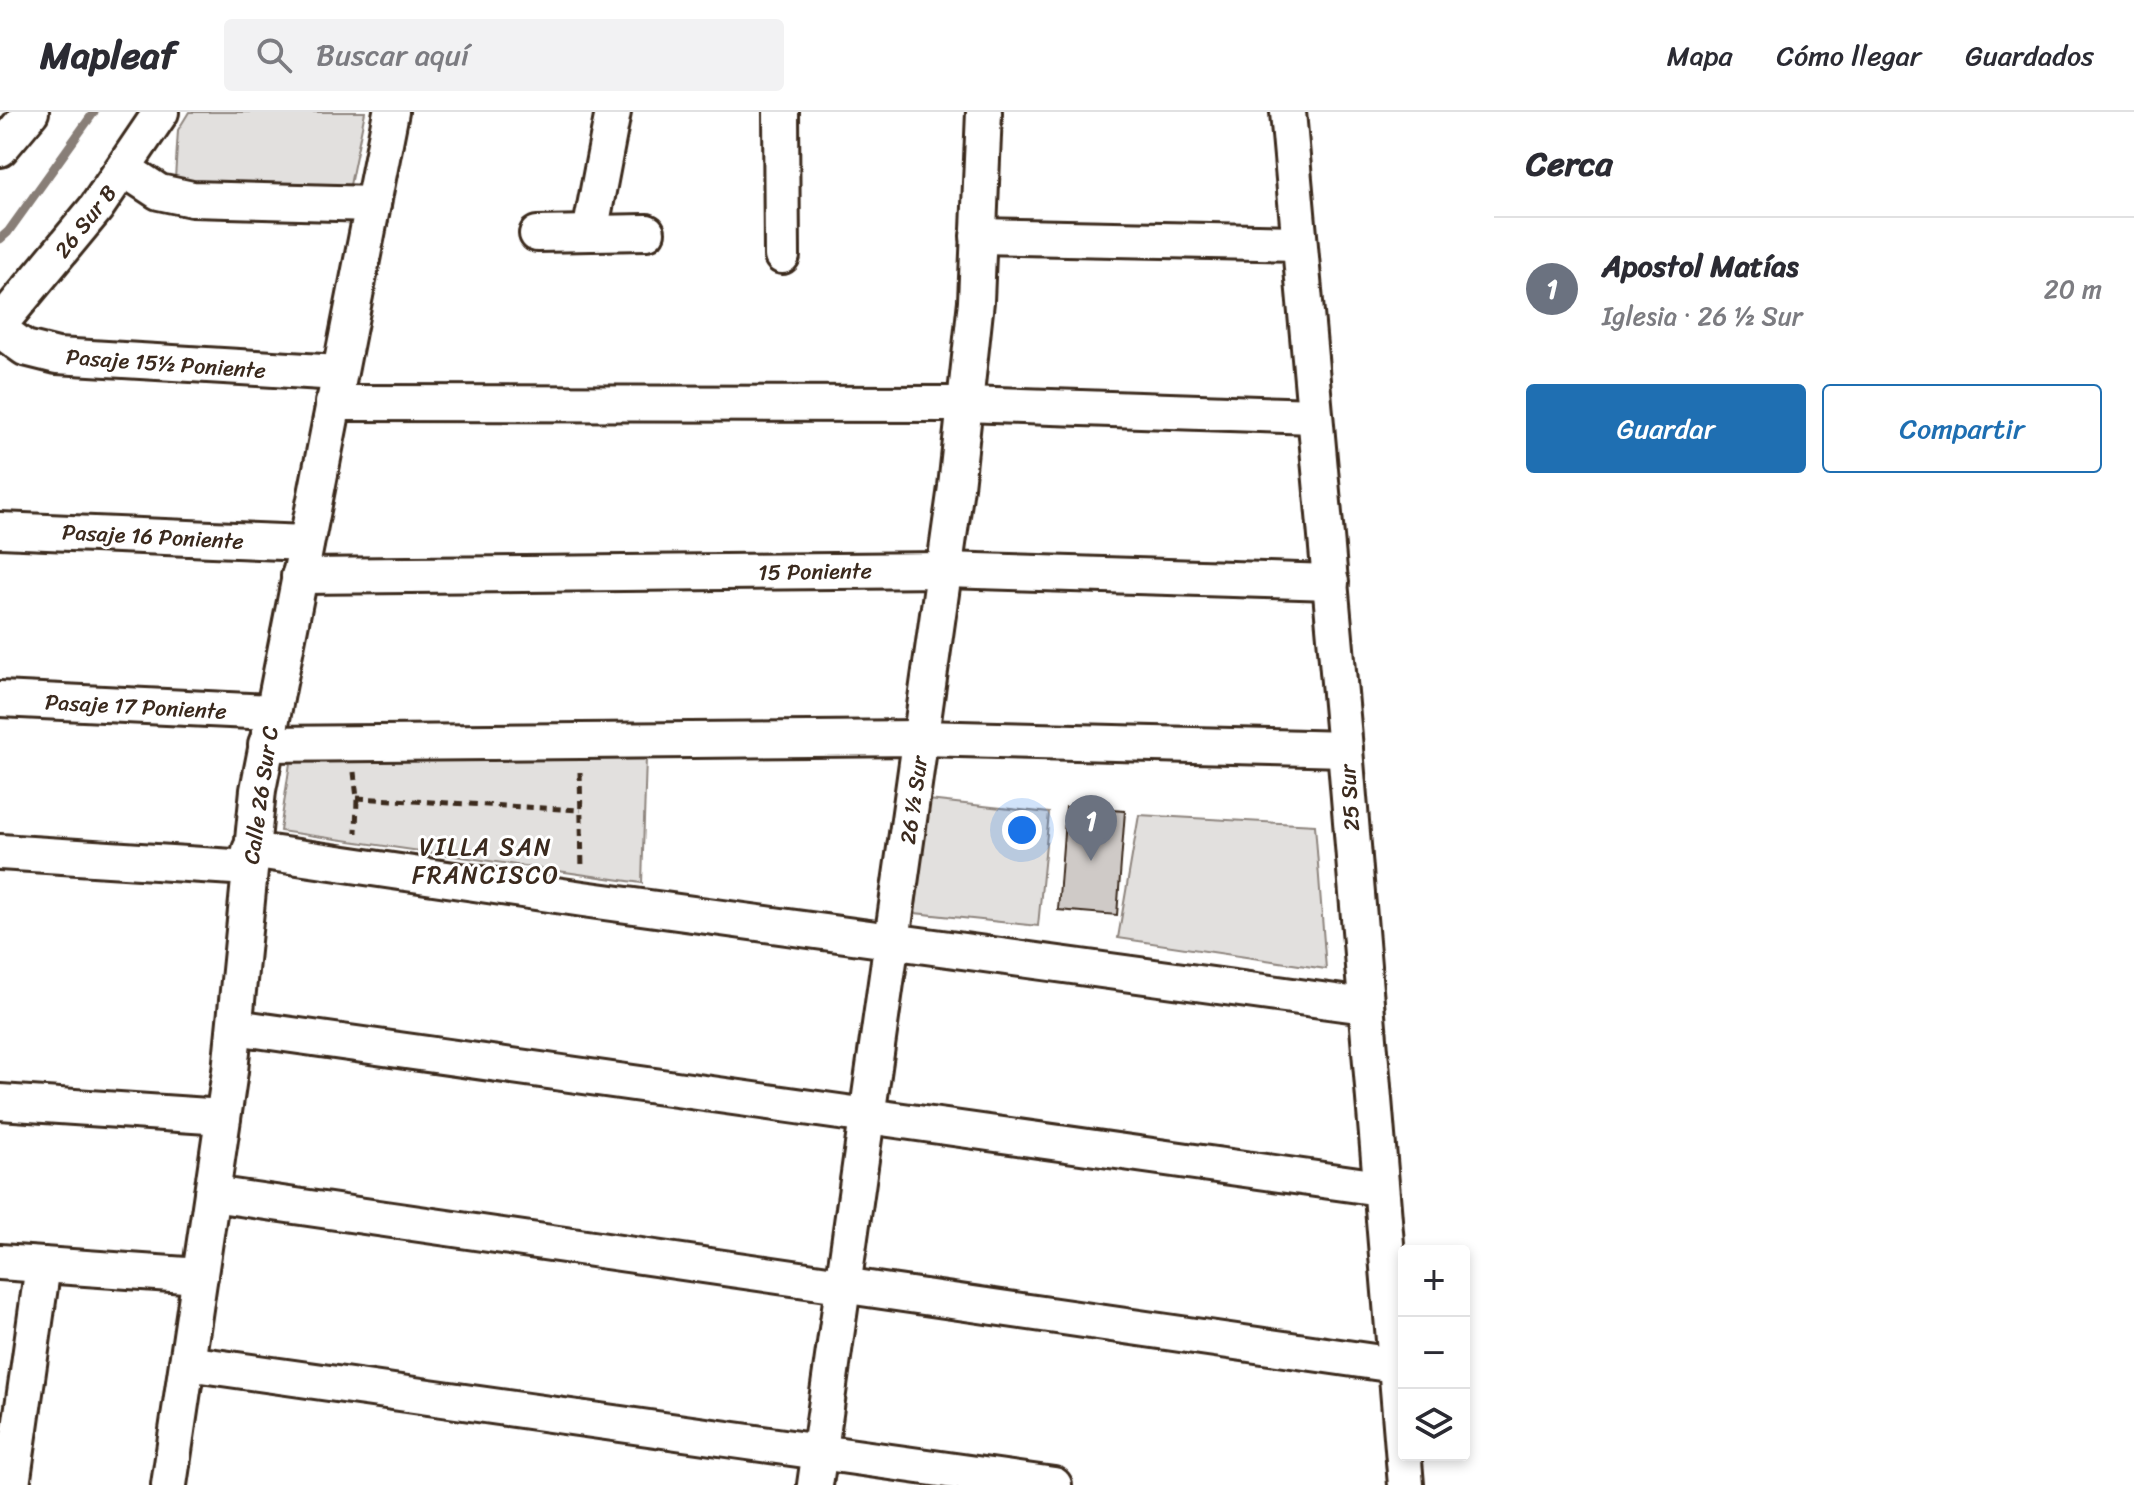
<!DOCTYPE html>
<html lang="es">
<meta charset="utf-8">
<style>
body{margin:0;font-family:Sriracha,sans-serif;background:#f2f2f3;color:#2b2b33}
.controls{position:absolute;right:24px;bottom:24px;display:grid;overflow:hidden;border-radius:8px;box-shadow:0 4px 12px #0003}
.controls button{width:72px;height:72px;display:grid;place-items:center;padding:0;border:0;border-bottom:2px solid #e1e1e2;background:#fff;color:#2b2b33;font:40px sans-serif}
.you{position:absolute;left:1022px;top:718px;width:28px;height:28px;margin:-20px;border:6px solid #fff;border-radius:50%;background:#1a73e8;box-shadow:0 0 0 12px #1a73e833}
.badge{display:grid;place-items:center;width:52px;height:52px;border-radius:50%;background:#1f6fb2;color:#fff;font-size:26px;font-weight:700}
.pin{position:absolute;translate:-50% -66px;filter:drop-shadow(0 2px 4px #0008)}
.pin::after{content:'';position:absolute;top:42px;width:28px;height:24px;background:inherit;clip-path:polygon(0 0,100% 0,50% 100%)}
.list{margin:0;padding:0;list-style:none}
h2{display:flex;justify-content:space-between;align-items:center;height:104px;margin:0;padding:0 32px;font-size:34px}
h2 small{font-size:26px;font-weight:400;color:#7c7c81}
.list li{display:grid;grid-template-columns:52px 1fr auto;gap:24px;align-items:center;box-sizing:border-box;height:144px;padding:0 32px;border-top:2px solid #e1e1e2}
.list b{display:block;font-size:30px;white-space:nowrap}
.list p{margin:0;font-size:26px;white-space:nowrap;color:#7c7c81}
.list em{font-size:26px;font-style:normal;color:#7c7c81}
.actions{display:flex;gap:16px;padding:24px 32px}
.actions a{flex:1;padding:18px 0;border:2px solid #1f6fb2;border-radius:8px;text-align:center;font-size:28px;color:#1f6fb2}
.actions .main{background:#1f6fb2;color:#fff}
.icon{flex:none;width:44px;height:44px;fill:none;stroke:currentColor;stroke-width:2;stroke-linecap:round;stroke-linejoin:round}
.map{position:relative;flex:none;width:1494px;height:1373px;overflow:hidden}
header{display:flex;align-items:center;gap:48px;box-sizing:border-box;height:112px;padding:0 40px;background:#fff;border-bottom:2px solid #e1e1e2}
header strong{font-size:38px}
nav{display:flex;gap:44px;margin-inline-start:auto;font-size:28px}
.search{width:560px;height:72px;background:#f2f2f3;display:flex;align-items:center;gap:20px;box-sizing:border-box;padding:0 28px;border-radius:8px;color:#7c7c81;font-size:30px}
main{display:flex}
aside{flex:1;background:#fff}
.map>svg:first-child{display:block}
.green{fill:#e2e0de;stroke:#8e857e;stroke-width:2}
.lines{fill:none;stroke-linecap:round;stroke-linejoin:round}
.stream{stroke:#887e77;stroke-width:9}
.building{fill:#cfcac7;stroke:#3b2a1e;stroke-width:2}
.minor-casing{stroke:#3b2a1e;stroke-width:40}
.path{stroke:#3b2a1e;stroke-width:5;stroke-dasharray:8 6;stroke-linecap:butt}
.minor{stroke:#fff;stroke-width:34}
.labels{text-anchor:middle;stroke-width:6;stroke-linejoin:round;paint-order:stroke}
.street-label{font-size:22px;fill:#3b2a1e;stroke:#fff}
.neighbourhood-label{font-size:24px;letter-spacing:2px;fill:#3b2a1e;stroke:#fff}
</style>
<header>
<strong>Mapleaf</strong>
<div class="search"><svg class="icon" aria-label="search" viewBox="0 0 24 24"><circle cx="10" cy="10" r="6"/><path d="M15 15l6 6"/></svg>Buscar aquí</div>
<nav><a>Mapa</a><a>Cómo llegar</a><a>Guardados</a></nav>
</header>
<main>
<div class="map">
<svg width="1494" height="1373" viewBox="0 0 1494 1373">
<rect width="100%" height="100%" fill="#fff"/>
<filter id="ink" filterUnits="userSpaceOnUse"><feTurbulence type="fractalNoise" baseFrequency=".0125" numOctaves="2"/><feDisplacementMap in="SourceGraphic" scale="16" xChannelSelector="R" yChannelSelector="G"/><feConvolveMatrix kernelMatrix="1 2 1 2 8 2 1 2 1" color-interpolation-filters="sRGB"/></filter>
<g filter="url(#ink)">
<g class="green">
<path d="M189,0h176l-15,73 -11,11 -145,-7 -19,-10 3,-49z"/>
<path d="M291,644l355,1 -4,126 -362,-52z"/>
<path d="M928,688l121,13 -11,113 -123,-13z"/>
<path d="M1139,703l176,10 11,144 -208,-31z"/>
</g>
<g class="lines">
<path class="stream" d="M0,127l8,-7 86,-120"/>
</g>
<path class="building" d="M1066,695l59,4 -8,104 -59,-5z"/>
<g class="lines">
<g class="minor-casing">
<g id="minor">
<path d="M781,0l1,144"/>
<path d="M1288,0l57,637 61,736"/>
<path d="M0,37l31,-37"/>
<path d="M124,57l35,23 33,7 181,5"/>
<path d="M590,121l23,-121"/>
<path d="M537,122l110,-2"/>
<path d="M978,124l321,7"/>
<path d="M0,212l96,-116 65,-96"/>
<path d="M0,218l25,18 32,8 282,17"/>
<path d="M333,291l632,1 350,12"/>
<path d="M0,418l306,13"/>
<path d="M299,464l646,-6 386,12"/>
<path d="M0,587l272,13"/>
<path d="M266,632l655,-6 424,11"/>
<path d="M250,738l333,49 782,107"/>
<path d="M0,740l249,16"/>
<path d="M235,915l1145,161"/>
<path d="M0,990l223,15"/>
<path d="M212,1082l1183,171"/>
<path d="M0,1150l200,14"/>
<path d="M187,1251l867,122"/>
<path d="M12,1373l31,-220"/>
<path d="M169,1373l61,-414 28,-281 133,-678"/>
<path d="M815,1373l141,-998 20,-186 8,-189"/>
</g>
</g>
<g class="path">
<path d="M354,660l3,26 -1,35"/>
<path d="M580,660l2,98"/>
<path d="M357,686l224,12"/>
</g>
<use href="#minor" class="minor"/>
</g>
</g>
<g class="labels">
<g class="street-label">
<text transform="translate(85 109) rotate(-52)" y="8">26 Sur B</text>
<text transform="translate(166 251) rotate(4)" y="8">Pasaje 15½ Poniente</text>
<text transform="translate(153 424) rotate(3)" y="8">Pasaje 16 Poniente</text>
<text transform="translate(815 459) rotate(-1)" y="8">15 Poniente</text>
<text transform="translate(136 594) rotate(3)" y="8">Pasaje 17 Poniente</text>
<text transform="translate(260 683) rotate(-82)" y="8">Calle 26 Sur C</text>
<text transform="translate(1349 686) rotate(-94)" y="8">25 Sur</text>
<text transform="translate(913 688) rotate(-82)" y="8">26 ½ Sur</text>
</g>
<g class="neighbourhood-label">
<text x="486" y="743">VILLA SAN<tspan x="486" dy="28">FRANCISCO</tspan></text>
</g>
</g>
</svg>
<div class="controls">
<button>+</button>
<button>−</button>
<button><svg class="icon" aria-label="layers" viewBox="0 0 24 24"><path d="M12 4l9 5-9 5-9-5zM3 14l9 5 9-5"/></svg></button>
</div>
<div class="you"></div>
<div class="pin badge" style="left:1091px;top:749px;background:#6b7280">1</div>
</div>
<aside>
<h2>Cerca<small></small></h2>
<ul class="list">
<li><span class="badge" style="background:#6b7280">1</span><div><b>Apostol Matías</b><p>Iglesia · 26 ½ Sur</p></div><em>20 m</em></li>
</ul>
<div class="actions"><a class="main">Guardar</a><a>Compartir</a></div>
</aside>
</main>
